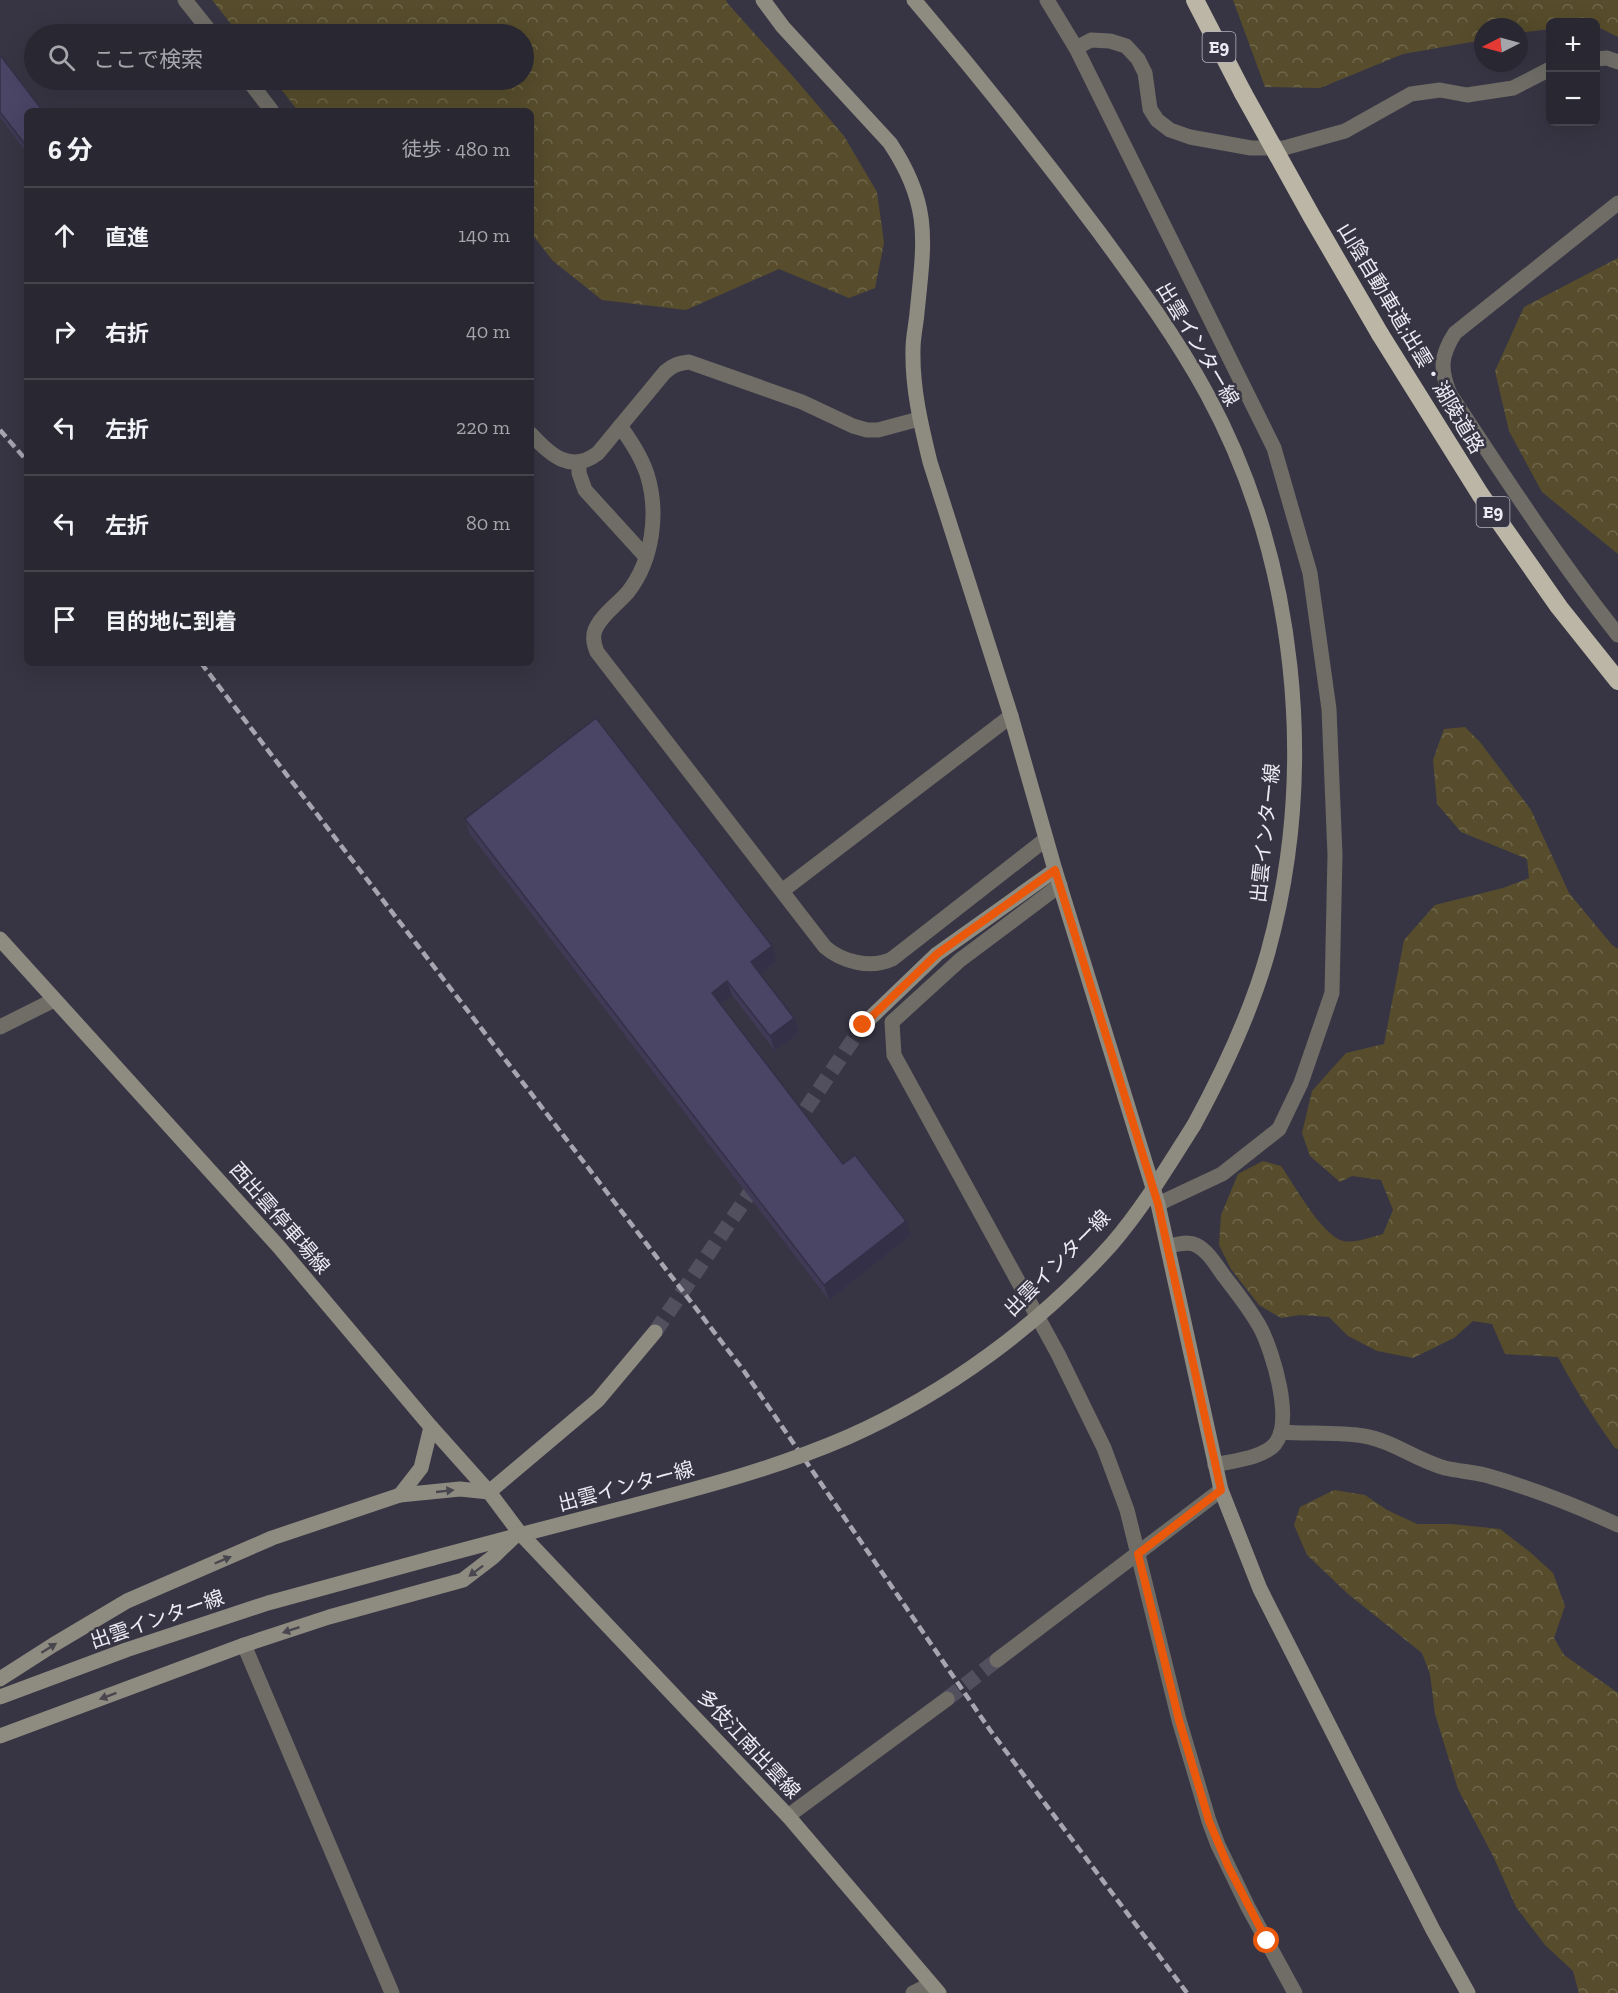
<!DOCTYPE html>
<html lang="ja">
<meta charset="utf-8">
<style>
body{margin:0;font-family:"Zilla Slab","Noto Sans JP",serif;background:#31303a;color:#f1f3f6}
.controls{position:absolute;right:18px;top:18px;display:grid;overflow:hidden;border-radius:9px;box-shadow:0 6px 24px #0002}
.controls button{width:54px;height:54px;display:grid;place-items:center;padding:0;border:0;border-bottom:2px solid #45444d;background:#292832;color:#f1f3f6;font:30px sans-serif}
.compass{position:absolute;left:1474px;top:18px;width:54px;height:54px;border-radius:50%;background:#292832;box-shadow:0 6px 24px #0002;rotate:264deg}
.stop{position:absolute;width:18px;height:18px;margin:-14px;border:4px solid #ea580c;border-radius:50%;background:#fff}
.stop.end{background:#ea580c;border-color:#fff;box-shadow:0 2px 6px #0008}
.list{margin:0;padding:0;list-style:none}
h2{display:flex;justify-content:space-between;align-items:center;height:78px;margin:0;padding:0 24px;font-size:26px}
h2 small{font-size:20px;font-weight:400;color:#a5a6ac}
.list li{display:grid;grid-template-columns:39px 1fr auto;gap:18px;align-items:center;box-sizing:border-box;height:96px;padding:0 24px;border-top:2px solid #45444d}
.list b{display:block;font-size:22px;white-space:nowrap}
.list em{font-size:20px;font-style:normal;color:#a5a6ac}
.icon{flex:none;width:33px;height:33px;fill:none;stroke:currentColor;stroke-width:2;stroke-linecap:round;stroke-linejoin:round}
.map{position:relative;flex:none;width:1618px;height:1993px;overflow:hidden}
.search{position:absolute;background:#292832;box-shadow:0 6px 24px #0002;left:24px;top:24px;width:510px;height:66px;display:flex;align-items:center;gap:15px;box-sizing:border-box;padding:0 21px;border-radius:33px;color:#a5a6ac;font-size:22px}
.panel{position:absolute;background:#292832;box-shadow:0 6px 24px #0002;left:24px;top:108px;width:510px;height:558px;border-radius:9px}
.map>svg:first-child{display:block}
.forest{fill:url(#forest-crowns)}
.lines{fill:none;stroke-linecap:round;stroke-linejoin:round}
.street-tunnel{stroke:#52505e;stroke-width:15;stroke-dasharray:15 8;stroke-linecap:butt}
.secondary-tunnel{stroke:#52505e;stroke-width:15;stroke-dasharray:15 8;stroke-linecap:butt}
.street{stroke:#6f6d66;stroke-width:15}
.secondary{stroke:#8e8b80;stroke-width:15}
.highway{stroke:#bbb6a5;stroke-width:18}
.rail{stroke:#a6a5b0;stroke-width:4.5;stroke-dasharray:9 4.5;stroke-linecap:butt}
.secondary-bridge{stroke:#8e8b80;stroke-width:15}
.highway-bridge{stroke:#bbb6a5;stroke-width:18}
.wall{fill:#403a57}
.shaded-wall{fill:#343047}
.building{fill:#4a4465;stroke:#343047;stroke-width:1.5}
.oneway{fill:#48464f}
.route{stroke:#ea580c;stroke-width:8}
.labels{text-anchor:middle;stroke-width:5;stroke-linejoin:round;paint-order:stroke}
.shield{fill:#373543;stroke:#b6b4bf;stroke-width:1.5}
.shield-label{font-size:18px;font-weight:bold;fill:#ecebf4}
.street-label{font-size:20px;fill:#ecebf4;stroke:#373543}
</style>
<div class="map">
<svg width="1618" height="1993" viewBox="0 0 1618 1993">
<defs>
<pattern id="forest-crowns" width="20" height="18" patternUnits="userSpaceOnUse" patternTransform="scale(1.5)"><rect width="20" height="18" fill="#574d2c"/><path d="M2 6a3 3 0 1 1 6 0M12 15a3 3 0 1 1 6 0" fill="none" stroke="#6f674b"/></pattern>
</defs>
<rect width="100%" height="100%" fill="#373543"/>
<g class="forest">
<path d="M212,0h514l2,4 63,70 53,62 33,56 7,51 -9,45 -26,10 -70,-29 -93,41 -84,-10 -49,-39 -22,-28v-122h-233l-24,-31h250v-46h-285z"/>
<path d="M1233,0h385v37l-22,-11v-4h-46v7l-31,4v-6h-36v13l-80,14 -83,34 -55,-1z"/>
<path d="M1618,258v296l-76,-62 -33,-61 -14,-60 29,-64z"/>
<path d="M1465,727l15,15 51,68 38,83 43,52 6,4v500l-3,-1c-21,-29 -40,-59 -57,-91l-53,-3 -13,-30 -19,-3 -19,17 -41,20 -36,-7 -29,-15 -19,-19 -29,-2 -19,3 -22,-13 -28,-36 -12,-24 2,-30 17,-41 25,-13 18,5c14,20 36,61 57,73 12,7 33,-2 45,-5l10,-24 -12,-30 -29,-4 -12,6 -30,-26 -8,-23 10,-42 34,-38 38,-9 20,-104 31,-35 68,-17 26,-10 -2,-19 -66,-27 -24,-28 -4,-44 11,-31z"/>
<path d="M1334,1490l31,5 22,15 30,14h34l49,5 30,23 23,21 12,33 -11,32 10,17 54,38v300h-39l-6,-22 -28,-26 -29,-38 -22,-49 -36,-69 -23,-75 -5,-40 -8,-21 -74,-59 -41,-39 -13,-30 6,-18z"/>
</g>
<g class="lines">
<path class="street-tunnel" d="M947,1699l50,-39"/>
<g class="secondary-tunnel">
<path d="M793,1128l70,-103"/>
<path d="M655,1332l105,-154"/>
</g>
<g class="street">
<path d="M185,0l27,34"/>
<path d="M1047,0l29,48 198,400 36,125 19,136 6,146 -3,138 -31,90 -22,46 -57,45 -64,30"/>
<path d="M1076,48l15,-8 19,1 16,5 12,13 7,14 5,36 7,11 13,10 20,7 61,11h33l61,-17 66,-37 29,-4 27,5 46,-7 37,-19"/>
<path d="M1596,59l11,-1 11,4"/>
<path d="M248,80l24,31"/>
<path d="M1618,203l-163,130c-15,23 -15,37 -5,61 54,82 107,164 168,241"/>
<path d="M620,426c11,15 21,30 27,48 12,38 6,86 -19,118 -10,12 -27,23 -33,38 -3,8 -1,15 2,22l228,295c17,15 46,22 67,12l154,-120"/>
<path d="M531,434c19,21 40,40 67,19l67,-81c8,-7 14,-9 24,-10l113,40 51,24 14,4h11l41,-11"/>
<path d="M579,463v10l6,17 61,67"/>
<path d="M1060,885l-100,75 -68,62 2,33 164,299 46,94 23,62 52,210 30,101 9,24 30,62 47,86"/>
<path d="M782,891l229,-175"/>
<path d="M0,1027l54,-27"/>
<path d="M1169,1246c9,-2 19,-5 27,-1 12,6 20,20 28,31 13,17 27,34 37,53 12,24 33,92 14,115 -11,14 -44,17 -60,21"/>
<path d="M1281,1432c27,2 57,0 83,4 29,5 52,24 81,32 13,3 27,4 40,7 46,13 90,30 133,50"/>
<path d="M244,1645l148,348"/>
<path d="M997,1660l224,-170"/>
<path d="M788,1816l159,-117"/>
<path d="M913,1993l18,-9"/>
</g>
<g class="secondary">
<path d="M763,0l20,27 107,116c42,63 34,99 27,170 -1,12 -4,24 -4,36 -1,39 8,76 17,113l81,254 44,154 103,334 63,286 39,99 173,341 35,63"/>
<path d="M914,0c64,75 126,153 185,232 38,52 77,105 108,162 90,166 111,376 61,558 -17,61 -44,118 -74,173"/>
<path d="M0,939l279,308 152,180 58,65 30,40 269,284 151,177"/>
<path d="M863,1025l74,-71 118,-84"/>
<path d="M400,1495l21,-27 10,-41"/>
<path d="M0,1679l53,-34 74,-44 145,-63 128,-43 60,-6 29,3 109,-92 57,-68"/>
<path d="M0,1697l126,-47 142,-47 165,-45"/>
<path d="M0,1736l244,-91 85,-28 134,-37 30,-23 24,-23"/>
</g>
<g class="highway">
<path d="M1195,0l48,93"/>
<path d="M1380,334l100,160 79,113 59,74"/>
</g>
<g class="rail">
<path d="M0,430l27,31"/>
<path d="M201,663l543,708 246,359 197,263"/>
</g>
<path class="secondary-bridge" d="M433,1558c67,-18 135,-36 202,-53 72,-19 144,-38 213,-68 99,-44 190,-111 263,-192 32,-37 57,-79 83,-120"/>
<path class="highway-bridge" d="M1243,93l69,124 68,117"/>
</g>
<g class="wall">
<path d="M0,55l27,56v42l-27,-36z"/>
<path d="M465,819l312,142 -17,13 34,44 5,14 -24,19 -43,-56 -11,9 122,160 68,71 -82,65 -359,-466z"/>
</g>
<g class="shaded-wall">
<path d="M772,946l5,15 -21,16 -5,-15z"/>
<path d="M727,981l5,14 -15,12 -5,-14z"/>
<path d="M794,1018l5,14 -24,19 -5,-15z"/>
<path d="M906,1221l5,14 -82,65 -5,-15z"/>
</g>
<g class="building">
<path d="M0,55l43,56h-16v36l-27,-35z"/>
<path d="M596,718l176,228 -21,16 43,56 -24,18 -43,-55 -15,12 131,171 12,-9 51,66 -82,64 -359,-466z"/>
</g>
<defs><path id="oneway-solid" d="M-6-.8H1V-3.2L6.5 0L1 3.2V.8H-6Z" transform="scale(1.5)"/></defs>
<g class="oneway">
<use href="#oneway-solid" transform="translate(445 1491) rotate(-6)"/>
<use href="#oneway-solid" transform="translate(223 1560) rotate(-23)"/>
<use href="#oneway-solid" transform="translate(476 1571) rotate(143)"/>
<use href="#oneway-solid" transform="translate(291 1630) rotate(162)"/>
<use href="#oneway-solid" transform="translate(49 1648) rotate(-32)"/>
<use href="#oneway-solid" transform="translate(108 1696) rotate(159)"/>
</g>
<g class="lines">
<path class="route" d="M863,1025l74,-71 118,-84 103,334 63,286 -83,64 41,166 30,101 19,45 39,75"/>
</g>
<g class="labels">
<g class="shield">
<rect x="1202.5" y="32" width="33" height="30" rx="4.5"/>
<rect x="1476.5" y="497" width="33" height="30" rx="4.5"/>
</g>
<g class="shield-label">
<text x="1219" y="53">E9</text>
<text x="1493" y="518">E9</text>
</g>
<g class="street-label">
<text transform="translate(1411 338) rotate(59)" y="7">山陰自動車道;出雲・湖陵道路</text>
<text transform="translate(1198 344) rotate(59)" y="7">出雲インター線</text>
<text transform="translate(1265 833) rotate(-84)" y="7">出雲インター線</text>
<text transform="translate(280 1218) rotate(49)" y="7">西出雲停車場線</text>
<text transform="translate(1057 1263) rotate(-45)" y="7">出雲インター線</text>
<text transform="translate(626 1486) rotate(-15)" y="7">出雲インター線</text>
<text transform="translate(157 1619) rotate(-19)" y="7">出雲インター線</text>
<text transform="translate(749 1744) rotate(47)" y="7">多伎江南出雲線</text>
</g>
</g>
</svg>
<div class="controls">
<button>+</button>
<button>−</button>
</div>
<svg class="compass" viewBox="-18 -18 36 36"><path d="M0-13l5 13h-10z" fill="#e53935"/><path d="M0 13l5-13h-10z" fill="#a5a6ac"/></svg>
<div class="stop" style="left:1267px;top:1941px"></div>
<div class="stop end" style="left:863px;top:1025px"></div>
<div class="search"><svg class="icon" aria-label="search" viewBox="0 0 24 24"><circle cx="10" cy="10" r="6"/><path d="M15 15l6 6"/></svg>ここで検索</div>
<section class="panel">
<h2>6 分<small>徒歩 · 480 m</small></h2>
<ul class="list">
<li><svg class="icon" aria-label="ahead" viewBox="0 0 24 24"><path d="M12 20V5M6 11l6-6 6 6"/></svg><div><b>直進</b></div><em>140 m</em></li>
<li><svg class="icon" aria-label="right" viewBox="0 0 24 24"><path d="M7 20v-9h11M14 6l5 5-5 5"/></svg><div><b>右折</b></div><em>40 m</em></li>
<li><svg class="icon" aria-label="left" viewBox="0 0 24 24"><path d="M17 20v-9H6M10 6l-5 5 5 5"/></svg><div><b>左折</b></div><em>220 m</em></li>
<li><svg class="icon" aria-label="left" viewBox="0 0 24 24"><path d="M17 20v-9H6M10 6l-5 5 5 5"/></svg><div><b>左折</b></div><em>80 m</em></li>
<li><svg class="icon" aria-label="arrive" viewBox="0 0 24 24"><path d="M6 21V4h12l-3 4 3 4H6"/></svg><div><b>目的地に到着</b></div></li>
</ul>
</section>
</div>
